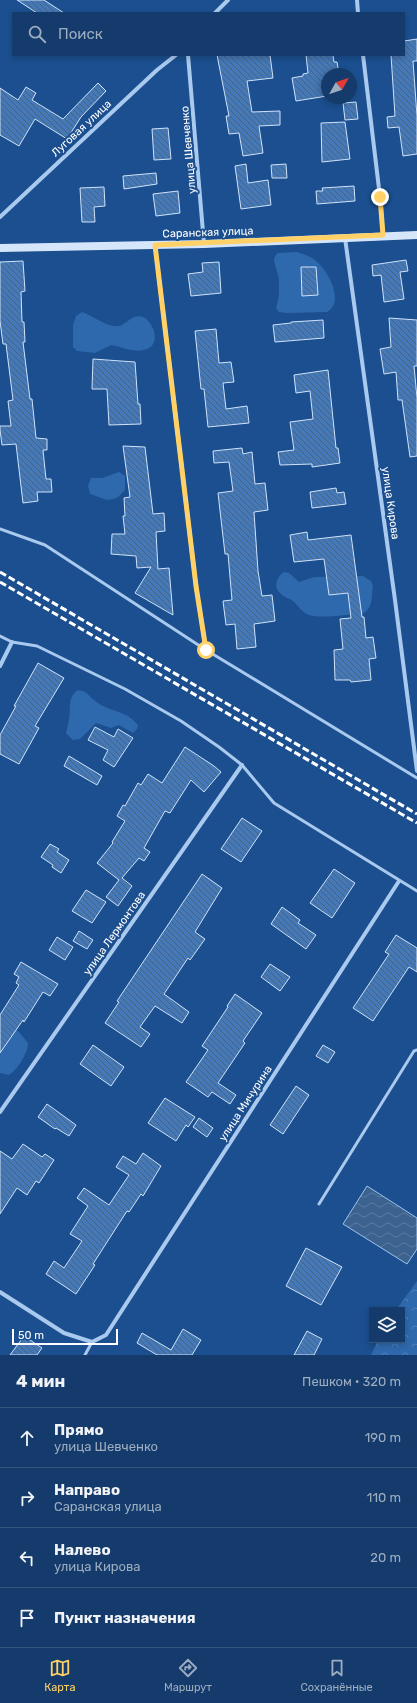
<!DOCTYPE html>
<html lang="ru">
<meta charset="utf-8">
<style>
body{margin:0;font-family:Rubik,sans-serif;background:#214673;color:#f1f3f6}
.controls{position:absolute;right:12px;bottom:12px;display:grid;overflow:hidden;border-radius:0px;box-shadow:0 2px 6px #0003}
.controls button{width:36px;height:36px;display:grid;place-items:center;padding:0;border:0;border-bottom:1px solid #33557e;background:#143b6b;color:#f1f3f6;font:20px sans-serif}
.compass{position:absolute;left:321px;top:68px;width:36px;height:36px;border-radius:50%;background:#143b6b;box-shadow:0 2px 6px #0003;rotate:50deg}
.scale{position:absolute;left:12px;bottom:10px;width:106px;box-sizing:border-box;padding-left:4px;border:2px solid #fff;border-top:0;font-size:11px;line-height:14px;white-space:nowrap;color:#fff;-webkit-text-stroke:3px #1b4f8f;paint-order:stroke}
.stop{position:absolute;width:12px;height:12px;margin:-9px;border:3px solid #ffd166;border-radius:50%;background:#fff}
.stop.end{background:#ffd166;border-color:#fff;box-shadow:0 1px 4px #0008}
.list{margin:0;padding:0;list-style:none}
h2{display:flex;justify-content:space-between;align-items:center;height:52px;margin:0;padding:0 16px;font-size:17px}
h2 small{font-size:13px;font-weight:400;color:#9dadc1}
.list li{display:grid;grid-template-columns:26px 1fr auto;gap:12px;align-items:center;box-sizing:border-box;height:60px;padding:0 16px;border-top:1px solid #33557e}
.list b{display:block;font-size:15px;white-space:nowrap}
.list p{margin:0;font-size:13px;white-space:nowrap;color:#9dadc1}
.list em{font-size:13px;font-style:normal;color:#9dadc1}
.icon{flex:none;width:22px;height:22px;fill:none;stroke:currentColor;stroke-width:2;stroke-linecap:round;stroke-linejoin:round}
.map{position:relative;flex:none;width:417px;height:1355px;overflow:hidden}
.search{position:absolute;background:#143b6b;box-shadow:0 2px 6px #0003;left:12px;right:12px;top:12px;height:44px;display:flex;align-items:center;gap:10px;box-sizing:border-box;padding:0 14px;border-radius:0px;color:#9dadc1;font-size:15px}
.sheet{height:292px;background:#143b6b}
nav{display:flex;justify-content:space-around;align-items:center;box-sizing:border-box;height:56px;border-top:1px solid #33557e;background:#143b6b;font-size:11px;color:#9dadc1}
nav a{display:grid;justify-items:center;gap:2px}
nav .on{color:#ffd166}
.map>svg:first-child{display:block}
.forest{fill:url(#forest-crowns)}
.green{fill:#2e69ad}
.water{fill:url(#water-waves);stroke:#9cc4f0}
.building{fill:url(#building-back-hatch);stroke:#cfe3fa}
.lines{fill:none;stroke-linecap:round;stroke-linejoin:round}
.lane{stroke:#a9c9ee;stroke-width:3}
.street{stroke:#a9c9ee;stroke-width:4}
.secondary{stroke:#d6e6fa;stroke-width:8}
.rail{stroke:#fff;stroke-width:3;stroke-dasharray:7 3;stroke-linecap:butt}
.route{stroke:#ffd166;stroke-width:5}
.labels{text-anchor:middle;stroke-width:4;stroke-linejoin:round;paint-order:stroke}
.street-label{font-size:11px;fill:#fff;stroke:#1b4f8f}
</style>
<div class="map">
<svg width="417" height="1355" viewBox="0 0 417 1355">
<defs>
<pattern id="forest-crowns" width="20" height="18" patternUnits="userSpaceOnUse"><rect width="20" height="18" fill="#2e69ad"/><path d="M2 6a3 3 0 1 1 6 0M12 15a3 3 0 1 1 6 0" fill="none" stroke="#4d80b9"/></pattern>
<pattern id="water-waves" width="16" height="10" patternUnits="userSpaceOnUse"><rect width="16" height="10" fill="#3c6290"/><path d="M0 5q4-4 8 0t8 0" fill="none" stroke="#597aa1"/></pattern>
<pattern id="building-back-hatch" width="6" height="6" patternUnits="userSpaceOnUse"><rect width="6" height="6" fill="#4478b7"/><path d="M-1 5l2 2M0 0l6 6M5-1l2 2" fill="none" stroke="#486282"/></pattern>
</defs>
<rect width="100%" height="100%" fill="#1b4f8f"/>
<path class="forest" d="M417,1281v74h-46l7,-15h24v-30h-6z"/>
<g class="green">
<path d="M297,252c9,3 16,5 22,12 11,10 25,39 8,48l-40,1 -8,-1 -3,-4 3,-13v-16l-5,-18 1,-5 3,-3z"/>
<path d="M82,312c10,3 26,16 37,14 8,-2 14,-13 24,-9 11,5 18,27 4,32 -13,5 -24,-2 -36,-4l-16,8 -18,-2 -4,-4v-22l3,-9z"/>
<path d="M119,472l6,4v14l-8,8 -10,2 -17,-6 -2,-8 3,-8h11z"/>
<path d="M284,572l5,1 10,9 15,-5 49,-1 8,5 2,5c-2,11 1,22 -11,28 -15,0 -38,5 -53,1 -8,-3 -10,-9 -16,-14 -4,-3 -10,-4 -13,-8 -7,-6 -3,-17 4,-21z"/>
<path d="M78,690c9,1 10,5 16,10 13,12 31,9 44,25l-1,4 -4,4 -14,-8 -8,3 -15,-5 -16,16 -7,1 -7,-7c1,-4 2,-9 3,-13 2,-11 -2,-23 9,-30z"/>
<path d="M0,1019l19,13 9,11c0,10 -11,27 -19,32l-9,-2z"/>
</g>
<path class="water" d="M367,1186l50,32v31l-10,15 -64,-40z"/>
<g class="building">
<path d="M17,0h27l20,13h-27z"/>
<path d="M417,39v22h-4l4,55v38l-14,2 -4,-29 -11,1 -1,-11 8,-1 -4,-61h13v-14z"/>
<path d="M217,55h53l3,23 -26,3 5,31 28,-1v14l-21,1 4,27 -20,3 -4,-23 -10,1 -3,-18h3z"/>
<path d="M306,55h27l1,7h3l2,12h-12v22l-31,5 -4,-23 11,-2v-2l5,-1z"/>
<path d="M98,83l8,8 -25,26 -14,22 -32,-20 -16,27 -19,-11v-47l18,12 8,-13 10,6 -4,7 31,19z"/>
<path d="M356,102l2,17 -13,1 -2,-17z"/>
<path d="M345,122l5,37 -28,3 -1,-39z"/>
<path d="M168,128l3,31 -17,1 -2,-31z"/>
<path d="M246,164l2,19 20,-3 3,25 -30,4 -6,-43z"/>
<path d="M286,164l1,14h-15l-1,-13z"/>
<path d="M156,173l1,11 -33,5 -1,-13z"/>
<path d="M354,186l1,15 -38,3 -1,-13h7l-1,-3z"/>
<path d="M104,187l1,19 -11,1 1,15h-13l-2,-34z"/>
<path d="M178,191l2,22 -24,3 -3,-22z"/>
<path d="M406,260l2,11 -8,1 4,27 -20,3 -3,-27 -8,1 -1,-11z"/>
<path d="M23,261l2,30 -4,1 1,30h2l1,20h-2l7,57h2l4,39 11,1v11h-4l3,29h5l1,13h-15l1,9 -15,2 -7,-59 -14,1 -2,-15v-4h11l-3,-25 5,-1 -7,-56h-3l-3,-23v-59z"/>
<path d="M219,262l2,31 -30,3 -3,-22 15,-2 -1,-9z"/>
<path d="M301,267h15l2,28 -16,1z"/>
<path d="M389,318l28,2v46h-3l3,32v58l-7,1 -8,-57h-4l-2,-28 -12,2 -4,-25 11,-2z"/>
<path d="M323,320l1,18 -49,4 -2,-17 18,-2v-1z"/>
<path d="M216,329l3,34 12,-1 3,20 -11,1 3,26 21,-3 2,17 -41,4 -4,-38h-3l-6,-58z"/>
<path d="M93,359l42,3 3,42h2l1,20 -32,1 -2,-36h-15z"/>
<path d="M328,370l8,78h2l2,15 -28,4v-3l-32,1 -2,-13 16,-2 -4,-28 23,-3 -3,-28 -14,2 -2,-18z"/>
<path d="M123,446l22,1 8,67 11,-1 1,18 -9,1 2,37 11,-1 4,47 -38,-22 16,-26 -14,1 -1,-12 -25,-2 1,-20h13l-2,-18h2l-1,-18 6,-1z"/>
<path d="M242,448l1,6 9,-2 3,32 10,-1 3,27 -14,2 4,59 4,25 10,-1 3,26 -21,3 2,23 -19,2 -2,-25 -9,1 -3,-24 9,-1 -4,-46h-3l-7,-61 15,-2 -4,-29 -15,1 -1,-12z"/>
<path d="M336,488l1,5 7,-1 2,12 -34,4 -2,-16z"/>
<path d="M307,532l1,8 43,-5 11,82h2l2,21 7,-1 3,21 -7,1 2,21 -20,2 -1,-2h-15l-1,-30 9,-1 -3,-30 11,-1 -3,-25 -19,2 -5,-36 -30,3 -4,-27z"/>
<path d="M38,663l26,15 -29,48 4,2 -20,36 -19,-10v-19l16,-29h-2z"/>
<path d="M95,727l19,10 4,-8 15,9 -19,29 -11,-7 5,-10 -20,-10z"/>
<path d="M185,747l29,19 7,6 -17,20 -13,-12 -21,33 -5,-2 -21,37 6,4 -6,9 -5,-3 -17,20 10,8 -14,20 -12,-9 13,-17 -22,-17 16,-20 -1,-1 13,-21 -8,-5 6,-11 2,1 13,-23 3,2 7,-11 14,9z"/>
<path d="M69,756l33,20 -5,9 -33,-19z"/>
<path d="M242,818l20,13 -21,31 -20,-13z"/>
<path d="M50,844l9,5 -2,3 12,8 -8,13 -9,-6 1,-2 -12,-8z"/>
<path d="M334,869l21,14 -23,35 -22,-15z"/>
<path d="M202,874l20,14 -27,44 10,7 -15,21 -2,-2 -24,36 25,18 -7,11 -27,-17 -15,21 10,7 -9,13 -36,-24 14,-21 -2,-1z"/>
<path d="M86,890l20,12 -14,21 -20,-12z"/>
<path d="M282,907l18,13 -2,3 18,12 -10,14 -35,-25z"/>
<path d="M79,931l14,9 -6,9 -14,-8z"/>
<path d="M396,935l21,13v24l-8,-5 -36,54 -20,-13 36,-54 -4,-2z"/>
<path d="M57,937l16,10 -8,13 -16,-10z"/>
<path d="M21,962l37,22 -8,12 -7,-4 -19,30 -1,-2 -23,33v-38l19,-30 -3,-2 3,-6 -5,-3z"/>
<path d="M270,964l20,13 -10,14 -19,-14z"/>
<path d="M235,994l27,19 -19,28 2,2 -27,40 18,12 -6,9 -18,-12 -4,5 -22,-15 22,-32 -6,-4 26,-39 -1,-1z"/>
<path d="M93,1045l31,22 -13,19 -31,-22z"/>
<path d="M323,1045l12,7 -7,11 -12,-7z"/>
<path d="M296,1086l13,9 -26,39 -13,-9z"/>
<path d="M165,1098l30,19 -7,10 -2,-2 -10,16 -28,-18z"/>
<path d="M47,1104l29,21 -7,11 -13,-8 -1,1 -17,-12z"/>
<path d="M199,1118l14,10 -6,9 -14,-10z"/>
<path d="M23,1144l19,13 3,-3 9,6 -15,23 -3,-2 -9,14 -10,-7 -17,26v-63l12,8z"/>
<path d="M143,1153l18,13 -18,30 -2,-2 -12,18 -2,-1 -34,53 2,1 -19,29 -30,-20 8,-13 10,7 18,-27 -12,-7 18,-28 -11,-8 7,-10 25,17 20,-30 -13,-8 7,-11 13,8z"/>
<path d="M306,1248l36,19 -21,38 -35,-19z"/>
<path d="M183,1329l18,11 -9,15h-35l-20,-12 5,-10 29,17z"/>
<path d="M307,1331l15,8 -8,16h-20z"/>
<path d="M24,1336l18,12 -5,7h-27z"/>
</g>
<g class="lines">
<g class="lane">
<path d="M0,529l45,16 161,105 211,128"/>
<path d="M0,636l12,6 25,4 88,43 56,32 38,26 23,18 32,38 143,88"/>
<path d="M319,1204l95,-153 3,-1"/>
<path d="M85,1355l7,-13"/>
</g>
<g class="street">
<path d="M357,0l1,13"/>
<path d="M215,13l13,-13"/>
<path d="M188,55l16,189"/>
<path d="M363,55l17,142 3,38"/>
<path d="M0,217l157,-147 19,-15"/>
<path d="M345,238l50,362 22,171"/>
<path d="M155,245l41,341 10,64"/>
<path d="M0,666l12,-24"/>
<path d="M0,1112l242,-347"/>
<path d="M0,1292l64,41 28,9 14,-7 293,-454"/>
</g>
<path class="secondary" d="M0,248l204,-4 213,-9"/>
<g class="rail">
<path d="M0,572l417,242"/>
<path d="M0,582l417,241"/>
</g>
</g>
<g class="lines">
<path class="route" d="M206,650l-10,-64 -41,-341 228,-10 -3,-38"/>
</g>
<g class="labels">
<g class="street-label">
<text transform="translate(81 128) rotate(-43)" y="4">Луговая улица</text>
<text transform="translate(188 150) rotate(-95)" y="4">улица Шевченко</text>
<text transform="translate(208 232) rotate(-2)" y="4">Саранская улица</text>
<text transform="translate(391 503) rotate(82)" y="4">улица Кирова</text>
<text transform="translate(114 933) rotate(-55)" y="4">улица Лермонтова</text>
<text transform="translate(245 1103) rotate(-57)" y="4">улица Мичурина</text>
</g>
</g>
</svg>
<div class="controls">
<button><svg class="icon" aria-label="layers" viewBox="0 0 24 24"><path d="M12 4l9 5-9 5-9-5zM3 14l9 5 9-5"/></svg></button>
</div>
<svg class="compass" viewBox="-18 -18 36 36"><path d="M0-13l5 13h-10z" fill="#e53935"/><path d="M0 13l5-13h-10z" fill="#9dadc1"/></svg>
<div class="scale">50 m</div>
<div class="stop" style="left:206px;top:650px"></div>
<div class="stop end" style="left:380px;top:197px"></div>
<div class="search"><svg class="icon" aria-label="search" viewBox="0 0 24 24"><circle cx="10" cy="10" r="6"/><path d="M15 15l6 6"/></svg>Поиск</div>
</div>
<section class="sheet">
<h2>4 мин<small>Пешком · 320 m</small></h2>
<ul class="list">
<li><svg class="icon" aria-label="ahead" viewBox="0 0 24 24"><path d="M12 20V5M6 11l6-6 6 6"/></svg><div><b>Прямо</b><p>улица Шевченко</p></div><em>190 m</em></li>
<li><svg class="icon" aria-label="right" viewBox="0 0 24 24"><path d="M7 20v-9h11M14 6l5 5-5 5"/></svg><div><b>Направо</b><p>Саранская улица</p></div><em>110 m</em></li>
<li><svg class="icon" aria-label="left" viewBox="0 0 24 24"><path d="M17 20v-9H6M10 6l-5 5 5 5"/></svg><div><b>Налево</b><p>улица Кирова</p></div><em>20 m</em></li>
<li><svg class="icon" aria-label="arrive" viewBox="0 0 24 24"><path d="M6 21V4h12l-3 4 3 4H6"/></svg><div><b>Пункт назначения</b></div></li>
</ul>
</section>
<nav>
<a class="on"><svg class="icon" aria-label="map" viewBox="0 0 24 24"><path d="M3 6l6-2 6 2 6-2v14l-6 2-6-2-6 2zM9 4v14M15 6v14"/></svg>Карта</a>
<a><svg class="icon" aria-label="directions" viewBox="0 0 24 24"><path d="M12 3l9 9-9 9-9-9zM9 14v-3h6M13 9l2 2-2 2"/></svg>Маршрут</a>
<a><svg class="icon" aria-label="saved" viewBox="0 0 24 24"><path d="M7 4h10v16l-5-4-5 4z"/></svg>Сохранённые</a>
</nav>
